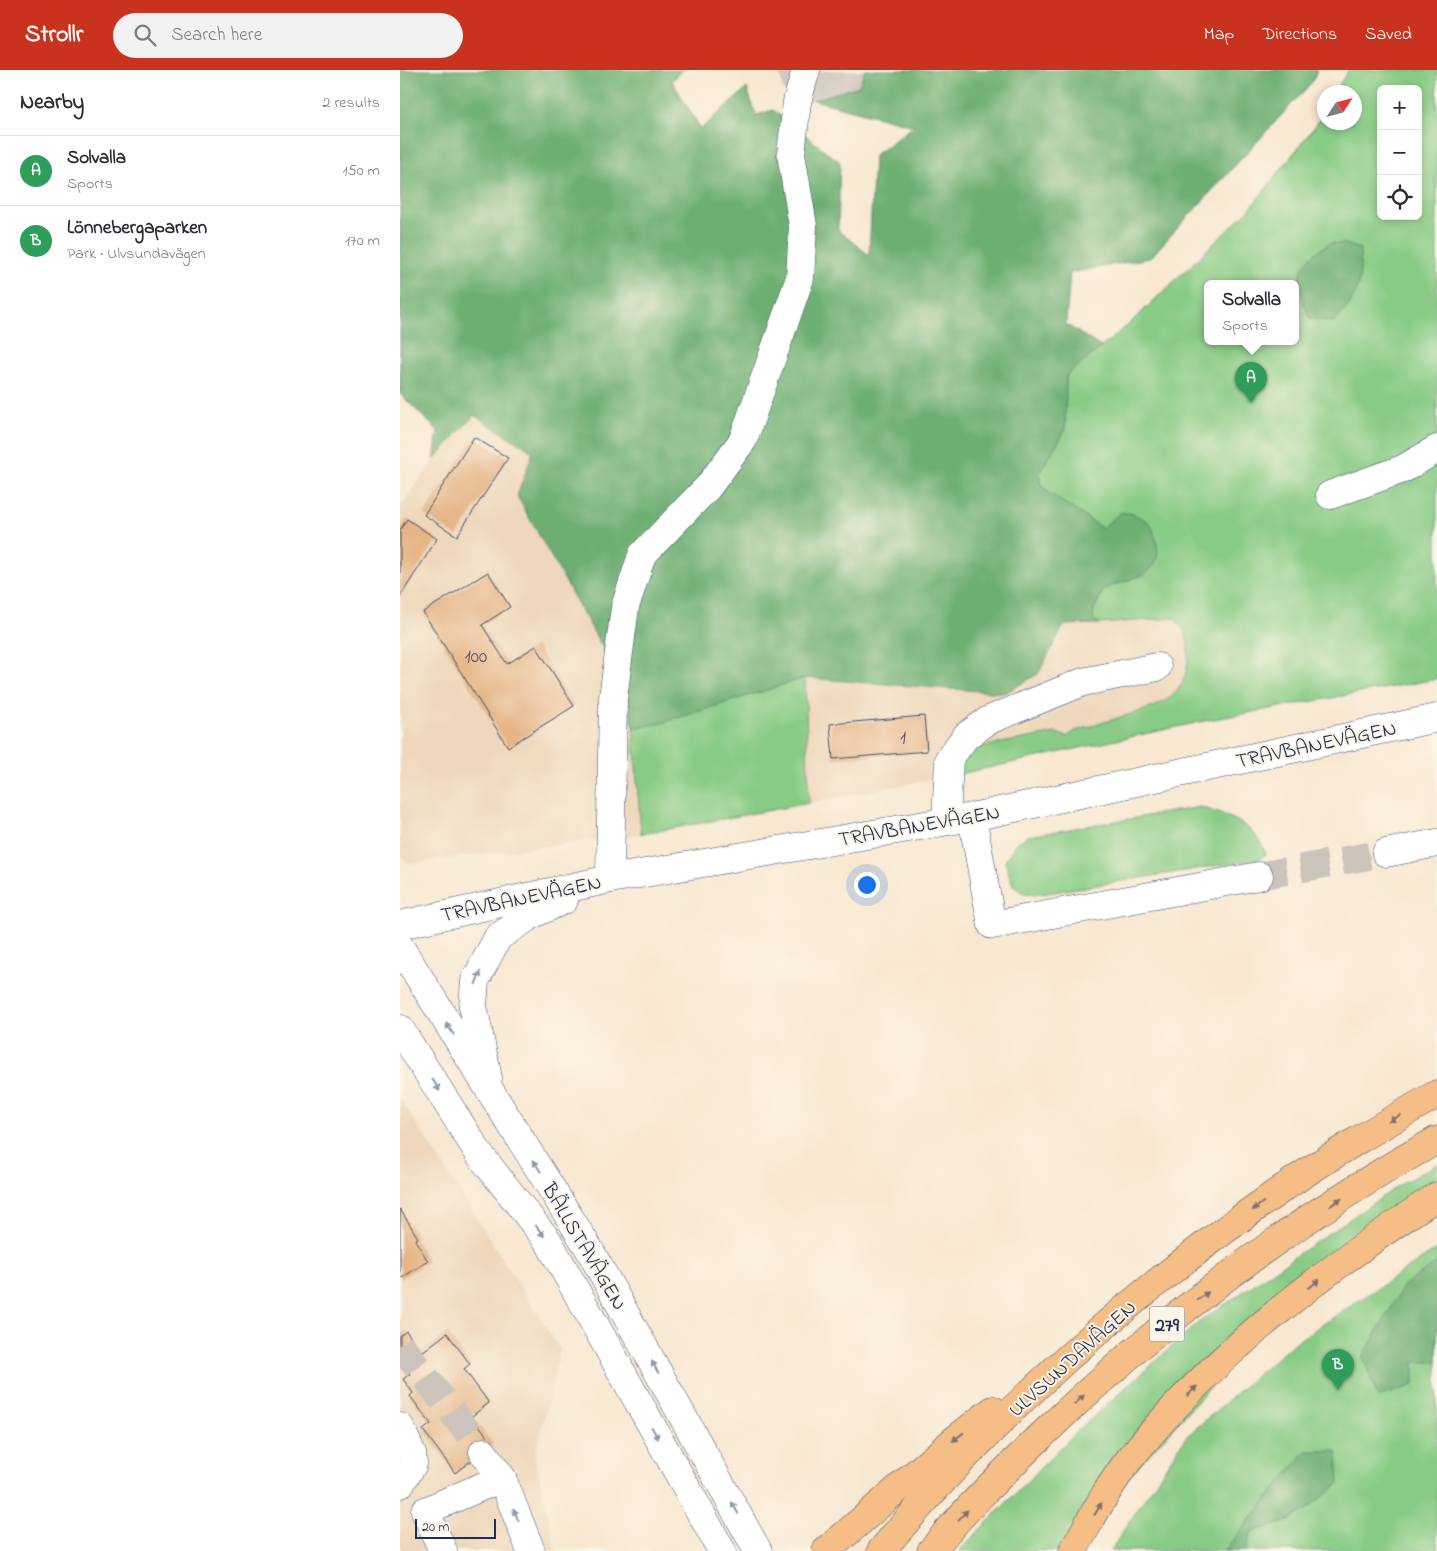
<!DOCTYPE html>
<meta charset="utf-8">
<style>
body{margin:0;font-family:"Indie Flower",sans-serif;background:#f2f2f3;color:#2b2b33}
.controls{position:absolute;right:15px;top:15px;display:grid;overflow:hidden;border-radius:8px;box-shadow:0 2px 8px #0003}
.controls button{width:45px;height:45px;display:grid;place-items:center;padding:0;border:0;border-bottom:1px solid #e1e1e2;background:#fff;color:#2b2b33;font:25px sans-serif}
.compass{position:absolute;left:917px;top:15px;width:45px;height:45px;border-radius:50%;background:#fff;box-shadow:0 2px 8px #0003;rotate:54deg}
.scale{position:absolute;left:15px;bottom:12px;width:81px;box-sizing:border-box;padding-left:5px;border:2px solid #1b2f5e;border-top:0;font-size:14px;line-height:18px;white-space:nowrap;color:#1b2f5e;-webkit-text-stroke:4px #fcf5e5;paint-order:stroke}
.you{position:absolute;left:466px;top:814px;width:18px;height:18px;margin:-12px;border:4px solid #fff;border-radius:50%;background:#1a73e8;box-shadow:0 0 0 8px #1a73e833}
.badge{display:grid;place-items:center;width:32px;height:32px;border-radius:50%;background:#c8321e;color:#fff;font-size:16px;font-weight:700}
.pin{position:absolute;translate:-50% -41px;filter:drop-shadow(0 1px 2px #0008)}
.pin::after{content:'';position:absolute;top:26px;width:18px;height:15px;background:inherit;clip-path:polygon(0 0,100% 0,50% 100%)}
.popup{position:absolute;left:804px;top:210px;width:95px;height:65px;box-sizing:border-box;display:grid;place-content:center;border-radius:8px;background:#fff;filter:drop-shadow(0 1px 4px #0005);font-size:16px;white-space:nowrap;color:#7c7c81}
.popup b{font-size:19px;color:#2b2b33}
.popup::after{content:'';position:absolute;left:50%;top:100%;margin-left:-10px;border:10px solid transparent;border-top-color:#fff}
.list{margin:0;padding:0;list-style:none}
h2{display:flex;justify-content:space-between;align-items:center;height:65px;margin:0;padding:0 20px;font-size:21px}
h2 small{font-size:16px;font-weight:400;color:#7c7c81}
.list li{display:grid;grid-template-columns:32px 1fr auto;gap:15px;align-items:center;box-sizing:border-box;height:70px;padding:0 20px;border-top:1px solid #e1e1e2}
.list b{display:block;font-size:19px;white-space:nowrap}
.list p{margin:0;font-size:16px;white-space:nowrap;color:#7c7c81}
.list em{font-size:16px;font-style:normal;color:#7c7c81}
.icon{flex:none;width:28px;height:28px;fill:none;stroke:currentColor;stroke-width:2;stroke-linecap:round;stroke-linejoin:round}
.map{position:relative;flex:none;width:1037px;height:1481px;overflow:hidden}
header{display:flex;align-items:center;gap:30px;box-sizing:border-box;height:70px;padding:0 25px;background:#c8321e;color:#fff}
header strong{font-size:24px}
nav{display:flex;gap:28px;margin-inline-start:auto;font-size:18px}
.search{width:350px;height:45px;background:#f2f2f3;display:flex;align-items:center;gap:12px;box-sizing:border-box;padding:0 18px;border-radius:28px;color:#7c7c81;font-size:19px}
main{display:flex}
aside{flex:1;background:#fff}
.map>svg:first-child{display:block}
.built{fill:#eed7bb}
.industrial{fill:#ccc2b9}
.green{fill:#87cb84;stroke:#517d71;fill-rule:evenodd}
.forest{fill:#6daf72;stroke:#446f68}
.building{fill:#e5b587}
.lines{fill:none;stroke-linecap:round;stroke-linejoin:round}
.minor-tunnel{stroke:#ccc3bb;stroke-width:28;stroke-dasharray:28 14;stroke-linecap:butt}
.minor-casing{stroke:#3c4b6f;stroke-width:29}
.major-casing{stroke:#3c4b6f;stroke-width:29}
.minor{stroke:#fff;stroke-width:28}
.major{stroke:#f6be87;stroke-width:28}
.oneway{fill:#8d97ae}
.oneway2{fill:#7e6f70}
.labels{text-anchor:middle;stroke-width:4;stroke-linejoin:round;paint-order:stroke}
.number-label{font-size:19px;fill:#4e5068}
.shield{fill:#fcf5e5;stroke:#5e6a86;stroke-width:1}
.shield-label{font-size:20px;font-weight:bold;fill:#1b2f5e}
.street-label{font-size:21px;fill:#1b2f5e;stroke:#fcf5e5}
</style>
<header>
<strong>Strollr</strong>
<div class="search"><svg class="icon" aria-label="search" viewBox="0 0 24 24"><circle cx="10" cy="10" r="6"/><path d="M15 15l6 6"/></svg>Search here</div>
<nav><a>Map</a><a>Directions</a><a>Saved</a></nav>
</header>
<main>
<aside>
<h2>Nearby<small>2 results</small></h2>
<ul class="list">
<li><span class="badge" style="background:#2e9e5b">A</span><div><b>Solvalla</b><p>Sports</p></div><em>150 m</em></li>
<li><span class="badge" style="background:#2e9e5b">B</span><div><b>Lönnebergaparken</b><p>Park · Ulvsundavägen</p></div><em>170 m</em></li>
</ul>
</aside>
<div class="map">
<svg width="1037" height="1481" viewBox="0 0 1037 1481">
<rect width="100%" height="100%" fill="#fcf5e5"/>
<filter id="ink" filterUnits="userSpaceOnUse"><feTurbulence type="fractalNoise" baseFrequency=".02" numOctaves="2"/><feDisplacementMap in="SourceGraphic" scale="10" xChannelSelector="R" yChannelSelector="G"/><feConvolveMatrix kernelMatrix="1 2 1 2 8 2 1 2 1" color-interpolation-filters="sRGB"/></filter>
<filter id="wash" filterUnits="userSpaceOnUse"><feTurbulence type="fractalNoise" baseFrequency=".0096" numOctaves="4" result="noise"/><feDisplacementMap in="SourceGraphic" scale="20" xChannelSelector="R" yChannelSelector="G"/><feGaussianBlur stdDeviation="1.12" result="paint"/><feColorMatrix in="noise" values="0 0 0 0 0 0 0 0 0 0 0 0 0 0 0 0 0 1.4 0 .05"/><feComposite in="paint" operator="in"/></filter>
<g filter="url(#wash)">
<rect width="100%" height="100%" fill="#f8e8d2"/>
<g class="built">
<path d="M74,345l60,37 93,239 6,37 8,106 -234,30 -7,-10v-347l34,-47z"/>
<path d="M774,548l10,10 5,21 -1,17 -7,20 -11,12 -13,8 -81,25 -9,6 -11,-4 -96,41 -151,29 -4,-125 200,15 33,-19 26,-49z"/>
<path d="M0,1028l160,251 -25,109 21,93h-156z"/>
</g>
<path class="industrial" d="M379,0h86l-6,16 -53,16h-9l-14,-12z"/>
<g class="green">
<path d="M948,0h89v609l-228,41 -249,54v-9l14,-17 82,-15 11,4 8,-6c17,-5 33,-10 49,-15 35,-10 63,-17 64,-60 1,-15 -2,-27 -14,-38l-74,6 -7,-5 1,-10 10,-20 42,-15 7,-8 -51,-38 -55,-36 -7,-9 -1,-10 26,-42 1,-55 61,-50 122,-116 67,-85 8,-14v11h30v-30h-19zM981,19h37v127h-37zM807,214h88v58h-88z"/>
<path d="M405,608l4,125 -168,31 -8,-106 25,-4z"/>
<path d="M800,737c29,9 54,16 66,47l-7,5 -224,36 -10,-1 -12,-8 -8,-25 11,-18 12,-7z"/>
<path d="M1037,1094v18l-109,76 -267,293h-102l116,-118 124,-111 202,-138z"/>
<path d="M1037,1179v302h-327l76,-114 107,-93z"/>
</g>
<g class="forest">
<path d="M0,0h283l-11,11 29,48 46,-41 9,27 17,-5 67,52 -2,68 31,25 5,-100 40,-29 -101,-26 46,-14 6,-16h452l-4,11 -163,177 -80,15 -4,51 35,23 -35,29 -1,55 -26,42 1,10 7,9 55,36 19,-16 13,2 16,9c23,53 -10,50 -46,66l-10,20 -1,10 7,5 -36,1 -26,49 -33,19 -200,-15 -147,46 -25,4 -6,-37 -110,-195 16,-44 -59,-37 -40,45 4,-29 -38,-37z"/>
<path d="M931,173l15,1 14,5c2,34 -2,50 -26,73l-25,-4c-13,-37 -16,-55 22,-75z"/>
<path d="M1037,1193v99h-23v23l-36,12 -15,-40 41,-72z"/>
<path d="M906,1381h31l2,32 -30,25 -23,14 -35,10 -6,19h-21z"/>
</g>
<g id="blocks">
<g class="building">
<path d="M74,367l34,21 -51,78 -33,-21z"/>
<path d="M7,449l30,20 -37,58v-67z"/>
<path d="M88,502l22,35 -28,18 25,39 29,-18 38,60 -66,41 -85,-135z"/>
<path d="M524,646l3,35 -94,8 -3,-35z"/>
<path d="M0,1139l18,29 -3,2 13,21 -28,18z"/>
<path d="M6,1261l16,21 25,-19 23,31 -6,5 25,34 -17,13 21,28 -38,29 -32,-43 8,-6 -21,-28 3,-3 -10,-14 7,-5 -10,-12v-26z"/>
</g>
</g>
</g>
<g filter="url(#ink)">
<use href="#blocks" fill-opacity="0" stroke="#3c4b6f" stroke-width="1"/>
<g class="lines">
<g class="minor-tunnel">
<path d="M859,806l127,-23"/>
<path d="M0,1275l83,107"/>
</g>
<g class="minor-casing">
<g id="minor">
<path d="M930,425l73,-26 34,-20"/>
<path d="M572,747l20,108 267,-49"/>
<path d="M546,751l3,-62 17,-23 23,-16 94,-38 74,-15"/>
<path d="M986,783l51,-10"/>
<path d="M210,809l3,-181 12,-91 17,-52 66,-68 35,-47 57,-162 3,-52 -12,-72 6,-52 9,-32"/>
<path d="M0,855l210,-46 362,-62 465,-99"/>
<path d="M0,877l188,300 170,304"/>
<path d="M0,959l80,126 68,86 174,310"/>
<path d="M88,1008l-15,-72 2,-25 23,-44 35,-23 31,-14"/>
<path d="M0,1357l12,26 1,11 -13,20"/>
<path d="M83,1382l19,26 29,73"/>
<path d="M43,1481l-18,-40 77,-33"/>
</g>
</g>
<g class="major-casing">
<g id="major">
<path d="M426,1481l127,-110 40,-31"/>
<path d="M481,1481c114,-137 252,-258 398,-360 50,-35 104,-66 158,-97"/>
<path d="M531,1481c33,-41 72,-78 110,-115 118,-114 252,-216 396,-296"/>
<path d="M673,1481c17,-30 34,-63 55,-90 84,-106 197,-191 309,-265"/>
</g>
</g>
<use href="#minor" class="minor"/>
<use href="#major" class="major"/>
</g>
<defs><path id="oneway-solid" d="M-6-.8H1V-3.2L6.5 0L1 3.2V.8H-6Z" transform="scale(1.25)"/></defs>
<g class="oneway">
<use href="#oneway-solid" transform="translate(78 908) rotate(-69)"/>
<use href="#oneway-solid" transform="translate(50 959) rotate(-123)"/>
<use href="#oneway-solid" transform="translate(36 1015) rotate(58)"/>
<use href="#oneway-solid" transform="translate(137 1096) rotate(-122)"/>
<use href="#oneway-solid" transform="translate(140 1161) rotate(52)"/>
<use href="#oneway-solid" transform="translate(255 1297) rotate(-119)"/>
<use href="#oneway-solid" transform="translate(255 1363) rotate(61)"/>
<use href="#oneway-solid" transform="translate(335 1438) rotate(-119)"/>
<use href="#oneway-solid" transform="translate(116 1445) rotate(-112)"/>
</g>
<g class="oneway2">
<use href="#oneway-solid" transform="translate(995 1048) rotate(150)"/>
<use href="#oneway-solid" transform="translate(936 1132) rotate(-34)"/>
<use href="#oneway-solid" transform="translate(858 1136) rotate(143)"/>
<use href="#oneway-solid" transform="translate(914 1214) rotate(-37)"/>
<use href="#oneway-solid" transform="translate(803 1226) rotate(-36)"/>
<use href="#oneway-solid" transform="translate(792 1321) rotate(-46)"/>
<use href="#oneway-solid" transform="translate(679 1330) rotate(-44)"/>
<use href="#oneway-solid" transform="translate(558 1367) rotate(142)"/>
<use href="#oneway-solid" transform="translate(698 1439) rotate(-59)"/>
<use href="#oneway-solid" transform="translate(563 1445) rotate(-46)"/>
</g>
</g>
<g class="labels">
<g class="number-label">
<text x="76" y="592">100</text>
<text x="503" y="673">1</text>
</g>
<rect class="shield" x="749.5" y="1236.5" width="35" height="35" rx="4"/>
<g class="shield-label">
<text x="767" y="1261">279</text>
</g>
<g class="street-label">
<text transform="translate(916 674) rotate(-12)" y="7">TRAVBANEVÄGEN</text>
<text transform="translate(519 755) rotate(-10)" y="7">TRAVBANEVÄGEN</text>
<text transform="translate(121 828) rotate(-12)" y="7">TRAVBANEVÄGEN</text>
<text transform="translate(185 1176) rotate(59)" y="7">BÄLLSTAVÄGEN</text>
<text transform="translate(672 1288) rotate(-42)" y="7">ULVSUNDAVÄGEN</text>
</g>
</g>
</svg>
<div class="controls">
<button>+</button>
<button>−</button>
<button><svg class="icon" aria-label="locate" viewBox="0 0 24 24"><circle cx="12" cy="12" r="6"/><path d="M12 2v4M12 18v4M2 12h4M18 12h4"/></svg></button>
</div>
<svg class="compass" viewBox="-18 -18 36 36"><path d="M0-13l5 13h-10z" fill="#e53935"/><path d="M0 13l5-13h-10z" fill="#7c7c81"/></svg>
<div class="scale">20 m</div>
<div class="you"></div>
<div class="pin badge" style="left:851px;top:333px;background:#2e9e5b">A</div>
<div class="popup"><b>Solvalla</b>Sports</div>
<div class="pin badge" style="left:938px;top:1320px;background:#2e9e5b">B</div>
</div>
</main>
